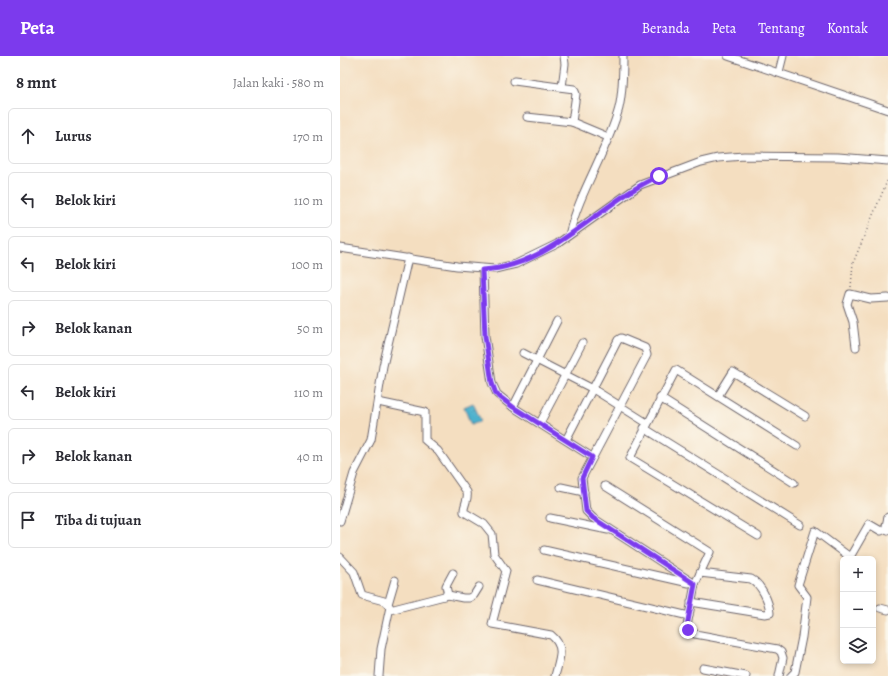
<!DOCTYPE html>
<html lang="id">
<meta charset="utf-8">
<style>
body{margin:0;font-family:Alegreya,serif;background:#f2f2f3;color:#2b2b33}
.controls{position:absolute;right:12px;bottom:12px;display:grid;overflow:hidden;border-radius:6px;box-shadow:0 2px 6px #0003}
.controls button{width:36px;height:36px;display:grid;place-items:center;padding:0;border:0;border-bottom:1px solid #e1e1e2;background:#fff;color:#2b2b33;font:20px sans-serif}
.stop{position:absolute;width:12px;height:12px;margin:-9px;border:3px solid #7c3aed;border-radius:50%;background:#fff}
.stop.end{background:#7c3aed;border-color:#fff;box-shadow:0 1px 4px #0008}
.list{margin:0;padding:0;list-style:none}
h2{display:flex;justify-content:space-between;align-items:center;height:52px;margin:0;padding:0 16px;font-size:17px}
h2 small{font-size:13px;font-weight:400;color:#7c7c81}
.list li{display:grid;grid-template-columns:26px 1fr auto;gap:12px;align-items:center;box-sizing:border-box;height:56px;margin:0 8px 8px;padding:0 8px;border:1px solid #e1e1e2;border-radius:6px}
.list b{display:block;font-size:15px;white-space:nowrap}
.list em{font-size:13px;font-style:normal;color:#7c7c81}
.icon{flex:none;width:22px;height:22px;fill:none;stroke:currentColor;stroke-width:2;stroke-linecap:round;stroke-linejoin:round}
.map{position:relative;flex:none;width:548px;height:620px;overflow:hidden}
header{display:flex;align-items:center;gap:24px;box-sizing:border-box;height:56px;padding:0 20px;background:#7c3aed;color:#fff}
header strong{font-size:19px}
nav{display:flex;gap:22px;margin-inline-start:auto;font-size:14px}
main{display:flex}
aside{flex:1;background:#fff}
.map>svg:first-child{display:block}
.water{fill:url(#water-ripples);stroke:#386a84}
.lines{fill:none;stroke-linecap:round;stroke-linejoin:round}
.street-casing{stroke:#6c646a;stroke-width:9}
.path{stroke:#6c646a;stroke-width:1.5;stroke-dasharray:1 3;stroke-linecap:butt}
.street{stroke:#fff;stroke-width:7}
.route{stroke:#7c3aed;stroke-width:5}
</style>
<header>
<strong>Peta</strong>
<nav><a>Beranda</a><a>Peta</a><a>Tentang</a><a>Kontak</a></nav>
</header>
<main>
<aside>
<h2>8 mnt<small>Jalan kaki · 580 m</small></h2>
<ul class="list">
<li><svg class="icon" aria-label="ahead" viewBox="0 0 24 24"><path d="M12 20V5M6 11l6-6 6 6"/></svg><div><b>Lurus</b></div><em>170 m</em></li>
<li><svg class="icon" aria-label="left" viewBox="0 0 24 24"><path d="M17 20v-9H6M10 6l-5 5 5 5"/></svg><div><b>Belok kiri</b></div><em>110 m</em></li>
<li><svg class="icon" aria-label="left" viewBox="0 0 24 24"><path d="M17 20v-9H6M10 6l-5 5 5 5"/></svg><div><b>Belok kiri</b></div><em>100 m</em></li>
<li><svg class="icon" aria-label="right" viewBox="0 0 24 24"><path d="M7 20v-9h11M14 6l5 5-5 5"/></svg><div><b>Belok kanan</b></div><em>50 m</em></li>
<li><svg class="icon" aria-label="left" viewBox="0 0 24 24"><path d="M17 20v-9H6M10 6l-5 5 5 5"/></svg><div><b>Belok kiri</b></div><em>110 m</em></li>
<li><svg class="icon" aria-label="right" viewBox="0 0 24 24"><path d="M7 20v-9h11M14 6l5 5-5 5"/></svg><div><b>Belok kanan</b></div><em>40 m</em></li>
<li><svg class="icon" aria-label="arrive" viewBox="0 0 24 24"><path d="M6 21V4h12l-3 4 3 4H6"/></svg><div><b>Tiba di tujuan</b></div></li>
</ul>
</aside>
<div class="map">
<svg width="548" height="620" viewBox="0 0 548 620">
<defs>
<pattern id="water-ripples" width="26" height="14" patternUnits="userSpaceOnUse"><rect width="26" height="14" fill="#4eb1cd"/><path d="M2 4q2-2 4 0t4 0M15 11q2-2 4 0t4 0" fill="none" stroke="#4090a8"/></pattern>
</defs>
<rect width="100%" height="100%" fill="#fbf7ec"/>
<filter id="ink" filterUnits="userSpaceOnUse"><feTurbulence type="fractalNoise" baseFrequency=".025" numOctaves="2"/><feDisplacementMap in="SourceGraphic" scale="8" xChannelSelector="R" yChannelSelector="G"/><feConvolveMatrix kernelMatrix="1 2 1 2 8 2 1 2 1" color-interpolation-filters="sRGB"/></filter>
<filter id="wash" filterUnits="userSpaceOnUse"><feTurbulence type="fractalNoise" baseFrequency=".012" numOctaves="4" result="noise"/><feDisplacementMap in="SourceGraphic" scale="16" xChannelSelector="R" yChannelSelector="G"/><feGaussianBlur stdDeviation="0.9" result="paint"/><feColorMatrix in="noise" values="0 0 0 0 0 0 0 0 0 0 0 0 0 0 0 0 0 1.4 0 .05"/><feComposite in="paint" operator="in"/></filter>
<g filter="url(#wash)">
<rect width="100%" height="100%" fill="#f4dec0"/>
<path class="water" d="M133,347l8,18 -10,4 -7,-18z"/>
</g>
<g filter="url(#ink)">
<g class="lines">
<g class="street-casing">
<g id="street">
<path d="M388,0l160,54"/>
<path d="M439,16l4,-16"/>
<path d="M174,25l60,8 2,5 -4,28 36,15"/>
<path d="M222,31l3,-23 -1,-8"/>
<path d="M187,61l45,5"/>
<path d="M229,179c11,-45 38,-83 50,-127 4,-17 4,-35 4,-52"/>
<path d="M0,192l117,18 38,3 21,-5 41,-20 83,-59 61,-23 17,-4 26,-2 94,1 50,4"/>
<path d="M143,214l2,66 7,47 5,11 16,13 79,50"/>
<path d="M516,291l-3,-25 -6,-18 3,-10 21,5 17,-1"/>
<path d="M183,297l70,36 54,34"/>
<path d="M378,340l15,-24 72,44"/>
<path d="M320,342l134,85"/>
<path d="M38,346l47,10v28l13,11 29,41c2,8 -4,13 -3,20l20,12 8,10 2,20 12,17 -14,53 59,11c15,12 8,25 4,41"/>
<path d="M173,351l44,-86"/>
<path d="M200,367l42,-80"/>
<path d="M304,372l156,97"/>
<path d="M226,384l52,-100 3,-2 24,10 2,7 -65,123 4,33 7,7 102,66"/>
<path d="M265,430l105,66 -15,32 -8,42 1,4 7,4 82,15 4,3 2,6 -4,18"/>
<path d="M221,431l23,5"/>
<path d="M548,461l-2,9 2,4"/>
<path d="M210,462l58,12"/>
<path d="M0,465l14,-48 17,-33 12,-74 25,-108"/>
<path d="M418,480l-128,-78 46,-88 121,76"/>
<path d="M204,494l145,33"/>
<path d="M0,501l14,15 8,23 22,6 6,6 -9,42 -2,27"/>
<path d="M197,524l152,36"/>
<path d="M108,539l-2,-9 7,-13"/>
<path d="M351,546l74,12 5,-1c-1,-12 -9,-29 -19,-34l-51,-6"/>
<path d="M48,548l7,-24"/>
<path d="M540,552l8,2"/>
<path d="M50,554l58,-15 15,3h6l5,-3 5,-8"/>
<path d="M363,612l43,8"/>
<path d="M451,620l4,-4 7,-35 5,-40 -9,-12 17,-54 35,26 19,-33 12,7 6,-3"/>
</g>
</g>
<path class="path" d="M511,231l2,-24 35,-84"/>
<use href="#street" class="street"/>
</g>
</g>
<g class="lines" filter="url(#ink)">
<path class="route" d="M319,120c-61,27 -107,91 -177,94l3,66 7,47 4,11 17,13 79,50 -10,21 4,33 7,7 102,66 -8,42 1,4"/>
</g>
</svg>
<div class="controls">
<button>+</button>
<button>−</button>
<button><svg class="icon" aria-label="layers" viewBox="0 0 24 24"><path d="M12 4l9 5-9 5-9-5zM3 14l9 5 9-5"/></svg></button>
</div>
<div class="stop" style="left:319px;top:120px"></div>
<div class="stop end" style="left:348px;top:574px"></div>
</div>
</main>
